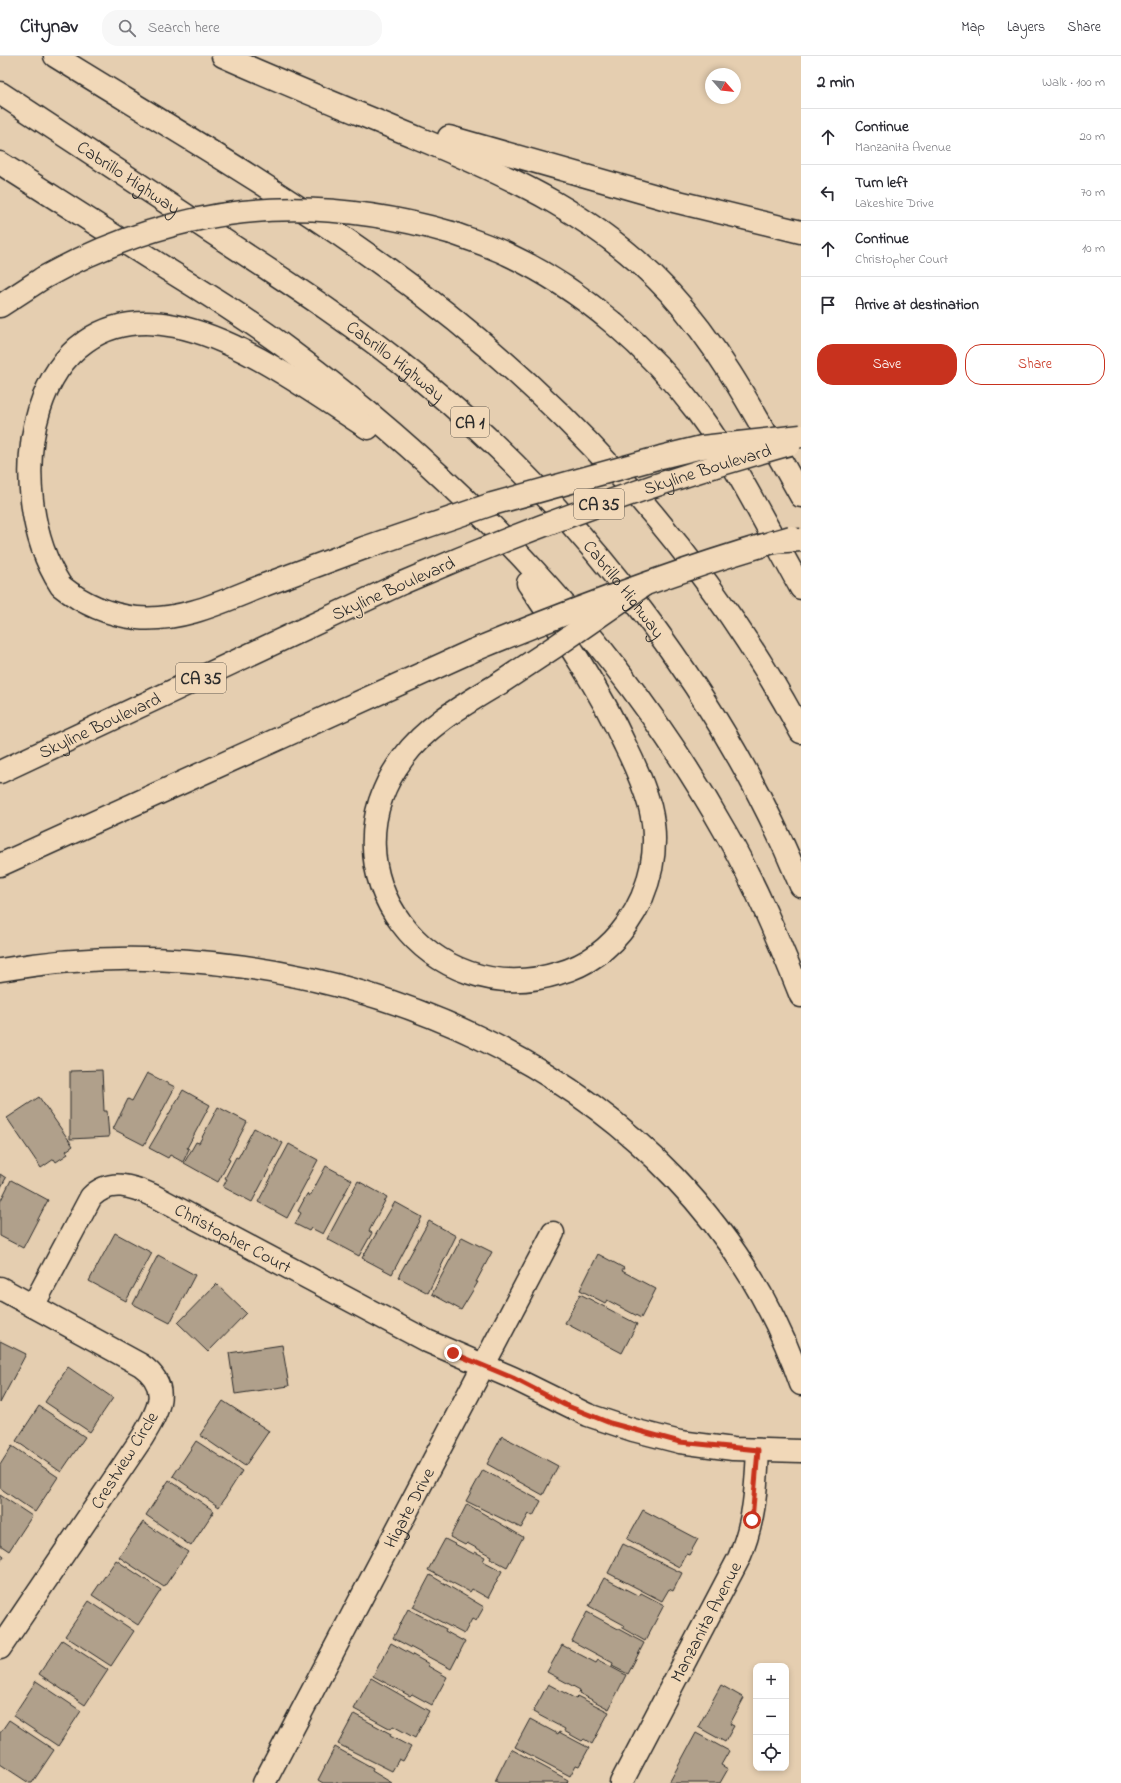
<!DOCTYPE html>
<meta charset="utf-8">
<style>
body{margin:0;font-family:"Indie Flower",sans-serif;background:#f7f7f7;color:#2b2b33}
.controls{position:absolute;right:12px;bottom:12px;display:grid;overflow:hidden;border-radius:8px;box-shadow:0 2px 6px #0003}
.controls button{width:36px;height:36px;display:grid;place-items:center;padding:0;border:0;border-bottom:1px solid #e1e1e2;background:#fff;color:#2b2b33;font:20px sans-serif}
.compass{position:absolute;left:705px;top:12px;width:36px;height:36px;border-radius:50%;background:#fff;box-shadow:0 2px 6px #0003;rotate:118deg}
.stop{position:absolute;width:12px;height:12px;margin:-9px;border:3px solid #c8321e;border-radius:50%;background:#fff}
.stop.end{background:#c8321e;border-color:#fff;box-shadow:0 1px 4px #0008}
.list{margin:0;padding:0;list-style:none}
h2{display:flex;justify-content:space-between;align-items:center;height:52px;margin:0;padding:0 16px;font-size:17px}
h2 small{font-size:13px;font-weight:400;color:#7c7c81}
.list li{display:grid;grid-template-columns:26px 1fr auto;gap:12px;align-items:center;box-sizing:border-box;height:56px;padding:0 16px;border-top:1px solid #e1e1e2}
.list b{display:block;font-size:15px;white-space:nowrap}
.list p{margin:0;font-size:13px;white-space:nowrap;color:#7c7c81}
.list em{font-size:13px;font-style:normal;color:#7c7c81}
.actions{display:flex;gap:8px;padding:12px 16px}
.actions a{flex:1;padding:9px 0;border:1px solid #c8321e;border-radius:16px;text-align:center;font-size:14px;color:#c8321e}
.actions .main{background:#c8321e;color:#fff}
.icon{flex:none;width:22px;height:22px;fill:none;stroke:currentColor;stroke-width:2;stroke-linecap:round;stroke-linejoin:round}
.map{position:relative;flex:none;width:801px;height:1727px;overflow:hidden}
header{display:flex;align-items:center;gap:24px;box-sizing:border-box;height:56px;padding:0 20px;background:#fff;border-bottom:1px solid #e1e1e2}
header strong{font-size:19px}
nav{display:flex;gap:22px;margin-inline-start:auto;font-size:14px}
.search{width:280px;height:36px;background:#f7f7f7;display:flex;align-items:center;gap:10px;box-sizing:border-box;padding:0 14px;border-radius:16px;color:#7c7c81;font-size:15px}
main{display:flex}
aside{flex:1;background:#fff}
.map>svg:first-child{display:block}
.building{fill:#b0a08b;stroke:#2b2b2b}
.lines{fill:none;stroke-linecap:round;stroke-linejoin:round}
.minor-casing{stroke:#2b2b2b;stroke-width:25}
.major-casing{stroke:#2b2b2b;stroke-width:25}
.highway-casing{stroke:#2b2b2b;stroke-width:25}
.minor{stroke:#f1d8b8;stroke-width:22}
.major{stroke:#f1d8b8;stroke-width:22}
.highway{stroke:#f1d8b8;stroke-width:22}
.major-bridge-casing{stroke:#2b2b2b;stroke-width:25;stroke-linecap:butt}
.highway-bridge-casing{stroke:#2b2b2b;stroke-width:25;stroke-linecap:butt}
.major-bridge{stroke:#f1d8b8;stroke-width:22}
.highway-bridge{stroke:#f1d8b8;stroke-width:22}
.route{stroke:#c8321e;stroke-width:5}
.labels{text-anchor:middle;stroke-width:3;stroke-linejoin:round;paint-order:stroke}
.shield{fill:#f1d8b8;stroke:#665f55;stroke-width:1}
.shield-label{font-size:17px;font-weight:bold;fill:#2b2b2b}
.street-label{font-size:18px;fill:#2b2b2b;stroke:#f1d8b8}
</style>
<header>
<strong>Citynav</strong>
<div class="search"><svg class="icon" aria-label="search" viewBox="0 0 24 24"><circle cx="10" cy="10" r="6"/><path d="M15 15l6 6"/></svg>Search here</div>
<nav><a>Map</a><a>Layers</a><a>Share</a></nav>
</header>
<main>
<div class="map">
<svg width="801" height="1727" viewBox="0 0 801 1727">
<rect width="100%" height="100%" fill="#e5ceb0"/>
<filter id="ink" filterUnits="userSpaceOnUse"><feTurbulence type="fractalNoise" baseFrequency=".025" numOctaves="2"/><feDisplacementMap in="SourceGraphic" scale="8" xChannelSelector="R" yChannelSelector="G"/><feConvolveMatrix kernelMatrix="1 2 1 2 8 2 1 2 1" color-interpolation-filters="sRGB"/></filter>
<g filter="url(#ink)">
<g class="building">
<path d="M102,1014l2,41h3l2,26 -39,2v-68z"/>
<path d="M147,1017l28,14 -31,58 -31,-16 15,-30 4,2z"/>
<path d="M183,1034l27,15 -23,43 2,1 -6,13 -13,-7 -2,3 -19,-10z"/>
<path d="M39,1041l34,49 -7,5 2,3 -12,8 -2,-3 -13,9 -34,-50z"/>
<path d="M218,1051l29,15 -19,37 2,1 -12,22 -34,-19 12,-21 3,1z"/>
<path d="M254,1072l29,15 -31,59 -29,-15 4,-8 -2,-1 11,-21 2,1z"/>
<path d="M289,1088l29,16 -31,58 -29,-16z"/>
<path d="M326,1110l26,14 -29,54 -12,-6 -2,3 -14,-7 6,-11 -3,-2 9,-17 3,2z"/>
<path d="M0,1118l6,4 -6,11z"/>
<path d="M11,1124l37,20 -25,48 -23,-12v-34z"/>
<path d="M358,1125l29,16 -18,34 3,2 -13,23 -32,-17z"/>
<path d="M395,1146l27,15 -30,57 -30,-16z"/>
<path d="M429,1165l27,15 -28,57 -30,-16z"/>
<path d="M115,1177l37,20 -26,48 -37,-20z"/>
<path d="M462,1181l30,15 -16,30h2l-17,28 -29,-16z"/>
<path d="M598,1198l26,14 -2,3 34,18 -15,29 -34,-18 -2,3 -25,-13z"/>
<path d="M158,1199l37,20 -25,48 -37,-19z"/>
<path d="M216,1228l30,29 -38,39 -30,-29z"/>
<path d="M580,1238l57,30 -15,29 -57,-30z"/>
<path d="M0,1285l26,13 -26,49z"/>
<path d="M282,1289l7,41 -54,8 -6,-41z"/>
<path d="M68,1311l45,31 -23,34 -45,-30z"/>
<path d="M223,1345l46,30 -24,35 -45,-31z"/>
<path d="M39,1350l46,31 -24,35 -45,-31z"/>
<path d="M502,1380l56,30 -15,29 -56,-31z"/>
<path d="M196,1385l46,30 -23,36 -46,-31z"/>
<path d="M12,1390l46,31 -23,35 -35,-24v-23z"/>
<path d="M483,1414l58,31 -8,15 -4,-2 -8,14 -55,-27z"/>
<path d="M169,1424l45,31 -23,35 -45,-31z"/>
<path d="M0,1439l32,21 -23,35 -9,-6z"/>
<path d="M467,1448l56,33 -16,30 -17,-9 1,-2 -24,-13 -2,2 -15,-8z"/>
<path d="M643,1454l55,29 -9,16 -3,-1 -7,13 -52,-28z"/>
<path d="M143,1466l45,30 -24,35 -45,-30z"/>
<path d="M445,1483l29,15 1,-2 10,5 -2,4 19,10 -14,27 -16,-9 -2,3 -42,-22z"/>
<path d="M623,1488l59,29 -9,18 -4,-2 -7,12 -54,-28z"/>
<path d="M0,1497l4,3 -4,6z"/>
<path d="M116,1504l45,30 -23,35 -46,-30z"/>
<path d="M430,1519l54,32 -8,14 -4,-2 -8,15 -51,-27z"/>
<path d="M604,1522l35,18 2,-3 23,12 -19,36 -23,-13 2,-3 -35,-19z"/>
<path d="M89,1545l45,30 -23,35 -46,-30z"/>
<path d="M408,1553l38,20 -1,2 20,11 -14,27 -58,-31z"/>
<path d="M587,1556l57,31 -16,31 -16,-8 1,-3 -41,-22z"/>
<path d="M62,1584l46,30 -23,35 -46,-31z"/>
<path d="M391,1587l38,21 -1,2 19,11 -15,28 -20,-11 -2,2 -37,-20z"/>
<path d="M562,1589l34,18 2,-3 28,15 -17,34 -30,-16 1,-3 -33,-18z"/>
<path d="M371,1622l58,33 -14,27 -22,-12 -2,3 -37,-20z"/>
<path d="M36,1625l45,30 -23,35 -45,-30z"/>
<path d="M548,1628l28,15 1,-3 32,16 -17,32 -8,-5 -2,2 -18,-10 1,-2 -32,-17z"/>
<path d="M721,1629l23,13 -14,26 4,2 -9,16 -27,-15z"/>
<path d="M354,1658l37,20 -1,2 21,11 -8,14 -4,-2 -7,12 -54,-27z"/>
<path d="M530,1663l28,15 1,-2 30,16 -10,18 -3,-1 -6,11 -55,-29z"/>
<path d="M9,1664l45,30 -22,33h-3l-29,-19v-31z"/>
<path d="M696,1677l33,18 -8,14 7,4 -8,14h-51z"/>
<path d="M335,1691l38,21 -1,3 20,12h-69l-5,-3z"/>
<path d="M511,1693l57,31 -1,3h-68l-4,-2z"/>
</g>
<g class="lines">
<g class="minor-casing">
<g id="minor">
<path d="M0,1232l141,77c31,22 18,45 1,73l-142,210"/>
<path id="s1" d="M33,1250l58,-109c19,-19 41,-11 63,-1l273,145 86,37 75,37 45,15 47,12 53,7 68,2"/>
<path id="s2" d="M264,1727l289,-550"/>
<path id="s3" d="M621,1727l118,-225c16,-37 17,-69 19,-108"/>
</g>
</g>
<g class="major-casing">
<g id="major">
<path id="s4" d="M0,716l402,-189"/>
<path d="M0,809l472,-214"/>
</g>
</g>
<g class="highway-casing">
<g id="highway">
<path d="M55,0c110,68 224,134 329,210 170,122 318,281 417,466"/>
<path d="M223,0c65,29 130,55 195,82 94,39 182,79 252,155 55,60 91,133 131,203"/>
<path id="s5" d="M0,37c74,48 148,97 222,146 69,45 138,90 202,143 159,131 299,314 377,504"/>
<path d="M449,81l221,63 131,32"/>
<path d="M0,107c55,35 110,70 165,105 42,26 84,52 124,82 174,129 331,294 438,485 29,51 52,106 74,161"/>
<path d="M452,177c19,7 39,13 57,22 74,35 140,93 189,158 40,54 70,117 103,175"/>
<path d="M0,250l43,-28"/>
<path d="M364,492c-33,12 -65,24 -97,36 -41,16 -84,38 -130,34 -28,-3 -55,-15 -76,-32 -61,-94 -35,-289 114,-260 66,13 137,66 193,102"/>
<path d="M500,627c-35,21 -73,42 -97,75 -84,112 27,256 156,215 29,-8 51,-25 68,-49 24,-34 33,-77 23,-117 -6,-21 -15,-42 -25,-62 -26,-57 -62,-110 -97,-162"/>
<path d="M0,914c315,-55 691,95 801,414"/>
</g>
</g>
<use href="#minor" class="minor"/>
<use href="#major" class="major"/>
<use href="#highway" class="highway"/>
<g class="major-bridge-casing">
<g id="major-bridge">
<path id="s6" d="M402,527c127,-55 255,-102 388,-139"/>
<path d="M472,595c104,-43 210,-83 319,-114"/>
</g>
</g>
<g class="highway-bridge-casing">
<g id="highway-bridge">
<path d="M43,222c134,-74 263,-87 409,-45"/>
<path d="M772,486l29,-2"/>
<path d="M364,492l128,-44 169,-47 41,-10 99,-11"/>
<path d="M500,627l56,-37 88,-61"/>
</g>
</g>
<use href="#major-bridge" class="major-bridge"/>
<use href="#highway-bridge" class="highway-bridge"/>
</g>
</g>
<g class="lines" filter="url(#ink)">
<path class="route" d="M453,1297l60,25 52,27 45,18 70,19 78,8 -6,70"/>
</g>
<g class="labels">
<g class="shield">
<rect x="451" y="351" width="38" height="30" rx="3"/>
<rect x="574" y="433" width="50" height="30" rx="3"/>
<rect x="176" y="607" width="50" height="30" rx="3"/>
</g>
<g class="shield-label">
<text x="470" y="372">CA 1</text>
<text x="599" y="454">CA 35</text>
<text x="201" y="628">CA 35</text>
</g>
<g class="street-label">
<text dy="6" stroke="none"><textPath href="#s5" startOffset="154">Cabrillo Highway</textPath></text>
<text dy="6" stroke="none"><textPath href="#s5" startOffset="478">Cabrillo Highway</textPath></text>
<text dy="6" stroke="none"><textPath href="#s6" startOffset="326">Skyline Boulevard</textPath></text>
<text transform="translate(393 532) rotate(-24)" y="6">Skyline Boulevard</text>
<text dy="6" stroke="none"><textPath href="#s5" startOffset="802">Cabrillo Highway</textPath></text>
<text dy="6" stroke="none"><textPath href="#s4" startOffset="110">Skyline Boulevard</textPath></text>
<text dy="6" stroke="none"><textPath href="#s1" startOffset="281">Christopher Court</textPath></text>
<text transform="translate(124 1404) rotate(-58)" y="6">Crestview Circle</text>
<text dy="6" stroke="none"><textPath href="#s2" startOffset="311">Higate Drive</textPath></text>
<text dy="6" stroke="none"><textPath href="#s3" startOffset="182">Manzanita Avenue</textPath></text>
</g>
</g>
</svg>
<div class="controls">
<button>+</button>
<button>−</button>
<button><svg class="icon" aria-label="locate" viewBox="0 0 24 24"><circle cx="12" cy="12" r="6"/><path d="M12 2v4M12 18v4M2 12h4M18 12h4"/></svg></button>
</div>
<svg class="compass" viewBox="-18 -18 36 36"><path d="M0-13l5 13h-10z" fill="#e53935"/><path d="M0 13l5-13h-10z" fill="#7c7c81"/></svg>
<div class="stop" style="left:752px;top:1464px"></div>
<div class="stop end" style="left:453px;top:1297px"></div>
</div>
<aside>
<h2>2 min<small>Walk · 100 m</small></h2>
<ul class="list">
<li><svg class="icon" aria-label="ahead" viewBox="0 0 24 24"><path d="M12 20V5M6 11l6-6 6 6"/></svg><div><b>Continue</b><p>Manzanita Avenue</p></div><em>20 m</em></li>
<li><svg class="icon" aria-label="left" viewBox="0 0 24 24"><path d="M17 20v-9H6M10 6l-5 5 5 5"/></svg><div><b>Turn left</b><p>Lakeshire Drive</p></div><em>70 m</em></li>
<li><svg class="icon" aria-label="ahead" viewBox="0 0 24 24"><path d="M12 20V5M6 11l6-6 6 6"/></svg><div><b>Continue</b><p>Christopher Court</p></div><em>10 m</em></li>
<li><svg class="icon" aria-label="arrive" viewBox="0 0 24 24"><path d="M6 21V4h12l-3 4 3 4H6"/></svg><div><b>Arrive at destination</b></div></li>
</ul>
<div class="actions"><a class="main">Save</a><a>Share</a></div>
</aside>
</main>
